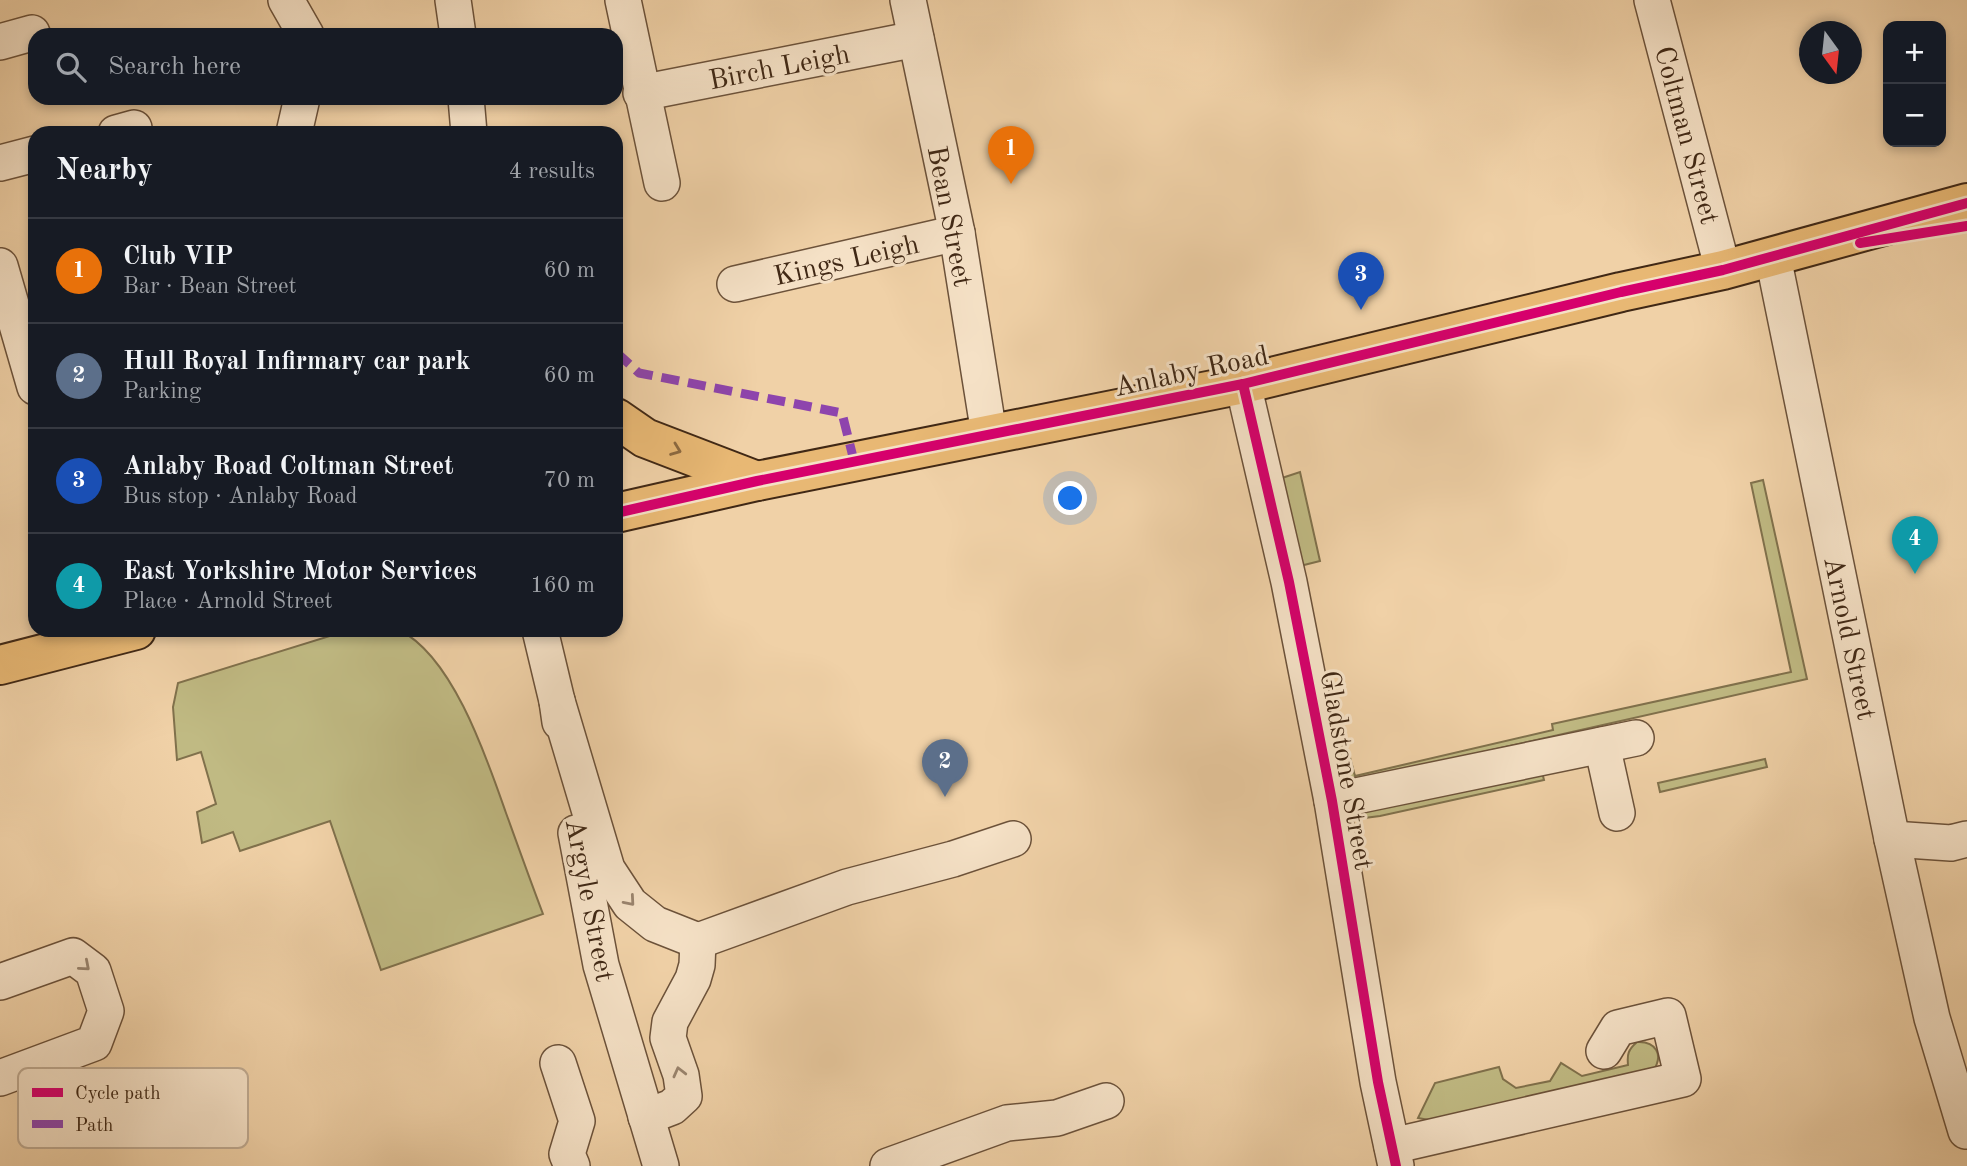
<!DOCTYPE html>
<meta charset="utf-8">
<style>
body{margin:0;font-family:"Old Standard TT",serif;background:#242831;color:#f1f3f6}
.controls{position:absolute;right:21px;top:21px;display:grid;overflow:hidden;border-radius:14px;box-shadow:0 4px 10px #0003}
.controls button{width:63px;height:63px;display:grid;place-items:center;padding:0;border:0;border-bottom:2px solid #363941;background:#171b24;color:#f1f3f6;font:35px sans-serif}
.compass{position:absolute;left:1799px;top:21px;width:63px;height:63px;border-radius:50%;background:#171b24;box-shadow:0 4px 10px #0003;rotate:165deg}
.you{position:absolute;left:1071px;top:499px;width:24px;height:24px;margin:-18px;border:5px solid #fff;border-radius:50%;background:#1a73e8;box-shadow:0 0 0 10px #1a73e833}
.badge{display:grid;place-items:center;width:46px;height:46px;border-radius:50%;background:#c59692;color:#fff;font-size:23px;font-weight:700}
.pin{position:absolute;translate:-50% -58px;filter:drop-shadow(0 2px 4px #0008)}
.pin::after{content:'';position:absolute;top:37px;width:24px;height:21px;background:inherit;clip-path:polygon(0 0,100% 0,50% 100%)}
.list{margin:0;padding:0;list-style:none}
h2{display:flex;justify-content:space-between;align-items:center;height:91px;margin:0;padding:0 28px;font-size:30px}
h2 small{font-size:23px;font-weight:400;color:#9ea1a6}
.list li{display:grid;grid-template-columns:46px 1fr auto;gap:21px;align-items:center;box-sizing:border-box;height:105px;padding:0 28px;border-top:2px solid #363941}
.list b{display:block;font-size:26px;white-space:nowrap}
.list p{margin:0;font-size:23px;white-space:nowrap;color:#9ea1a6}
.list em{font-size:23px;font-style:normal;color:#9ea1a6}
.icon{flex:none;width:38px;height:38px;fill:none;stroke:currentColor;stroke-width:2;stroke-linecap:round;stroke-linejoin:round}
.map{position:relative;flex:none;width:1967px;height:1166px;overflow:hidden}
.search{position:absolute;background:#171b24;box-shadow:0 4px 10px #0003;left:28px;top:28px;width:595px;height:77px;display:flex;align-items:center;gap:18px;box-sizing:border-box;padding:0 24px;border-radius:21px;color:#9ea1a6;font-size:26px}
.panel{position:absolute;background:#171b24;box-shadow:0 4px 10px #0003;left:28px;top:126px;width:595px;height:511px;border-radius:21px}
.map>svg:first-child{display:block}
.green{fill:#c0ba83;stroke:#80714c;stroke-width:2}
.lines{fill:none;stroke-linecap:round;stroke-linejoin:round}
.minor-casing{stroke:#6c523a;stroke-width:38}
.major-casing{stroke:#402815;stroke-width:42}
.minor{stroke:#f5e1c6;stroke-width:35}
.major{stroke:#e8b874;stroke-width:38}
.quiet{stroke:#8e44ad;stroke-width:9;stroke-dasharray:18 9;stroke-linecap:butt}
.cycleway-casing{stroke:#f5e1c6;stroke-width:15}
.cycleway{stroke:#d6006c;stroke-width:10}
.oneway{stroke:#8c6940}
.oneway2{stroke:#9a846e}
.labels{text-anchor:middle;stroke-width:6;stroke-linejoin:round;paint-order:stroke}
.street-label{font-size:28px;fill:#402815;stroke:#f5e1c6}
.key{fill:#f5e1c6;stroke:#bfaa91;stroke-width:2}
.key-label{font-size:19px;fill:#402815}
</style>
<div class="map">
<svg width="1967" height="1166" viewBox="0 0 1967 1166">
<rect width="100%" height="100%" fill="#f0d1a7"/>
<filter id="stains"><feTurbulence type="fractalNoise" baseFrequency=".00286" numOctaves="4"/><feColorMatrix values="0 0 0 0 .2 0 0 0 0 .09 0 0 0 0 .02 0 0 0 .5 -.17"/></filter>
<radialGradient id="worn" r=".72"><stop offset=".6" stop-color="#630" stop-opacity="0"/><stop offset="1" stop-color="#630" stop-opacity=".3"/></radialGradient>
<g class="green">
<path d="M1300,472l20,89 -20,5 -21,-87z"/>
<path d="M1763,480l44,199 -448,101 -8,1 -7,-3 -23,-120 22,92h5l7,26 198,-46 -1,-6 239,-52 -40,-189z"/>
<path d="M349,630h50c54,26 88,129 107,183 12,33 24,67 37,101l-162,56 -51,-149 -90,30 -7,-19 -31,11 -5,-31 19,-8 -15,-52 -24,8 -4,-53 5,-24z"/>
<path d="M1765,759l2,8 -107,25 -2,-9z"/>
<path d="M1542,772l2,8 -164,36 -24,3v-5l5,-2z"/>
<path d="M1637,1042c19,-1 27,13 16,29l-224,49 -11,-2 17,-35 64,-16 4,12 13,9 34,-7 11,-18 21,13 46,-11c-1,-11 0,-15 9,-23z"/>
</g>
<g class="lines">
<g class="minor-casing">
<g id="minor">
<path d="M286,0l20,35"/>
<path d="M453,0l5,35"/>
<path d="M623,0l39,183"/>
<path d="M908,0l49,233 32,201"/>
<path d="M1652,0l71,270"/>
<path d="M0,42l32,-9"/>
<path d="M641,93l275,-54"/>
<path d="M466,98l3,35"/>
<path d="M116,133l18,-5"/>
<path d="M294,133l8,-35"/>
<path d="M0,163l35,-9"/>
<path d="M1773,257l119,582 40,179 34,113 1,-1"/>
<path d="M0,266l35,121"/>
<path d="M735,284l222,-51"/>
<path d="M1243,384l46,198 43,219 46,281 18,84"/>
<path d="M540,630l17,71 3,21"/>
<path d="M557,701l50,168 23,35 25,20 43,17 149,-54 106,-28 60,-20"/>
<path d="M1602,745l15,68"/>
<path d="M1332,801l304,-63"/>
<path d="M576,833l25,132 60,201"/>
<path d="M1892,839l59,4 16,-4"/>
<path d="M0,982l73,-26 20,15 13,40 -12,32 -94,35"/>
<path d="M558,1063l19,58 -10,33 5,12"/>
<path d="M646,1117l26,-10 12,-11 -3,-21 -13,-37 2,-16 23,-43 4,-14 1,-24"/>
<path d="M1392,1146l291,-67 -15,-63 -50,12 -14,23"/>
<path d="M888,1166l119,-43 50,-5 49,-17"/>
</g>
</g>
<g class="major-casing">
<g id="major">
<path d="M616,418l29,20 112,43"/>
<path d="M616,513l141,-32 486,-97 378,-92 102,-22 244,-67"/>
<path d="M0,665l136,-35"/>
</g>
</g>
<use href="#minor" class="minor"/>
<use href="#major" class="major"/>
<path class="quiet" d="M616,352l23,21 203,40 12,48"/>
<g class="cycleway-casing">
<g id="cycleway">
<path d="M1860,243l107,-17"/>
<path d="M1243,384l46,198 43,219 46,281 18,84"/>
<path d="M616,513l141,-32 486,-97 378,-92 102,-22 244,-67"/>
</g>
</g>
<use href="#cycleway" class="cycleway"/>
</g>
<defs><path id="oneway-chevron" d="M-2-3.5L2.5 0L-2 3.5" fill="none" stroke-width="1.6" stroke-linecap="round" stroke-linejoin="round" transform="scale(1.75)"/></defs>
<use class="oneway" href="#oneway-chevron" transform="translate(676 450) rotate(21)"/>
<g class="oneway2">
<use href="#oneway-chevron" transform="translate(630 901) rotate(49)"/>
<use href="#oneway-chevron" transform="translate(85 966) rotate(41)"/>
<use href="#oneway-chevron" transform="translate(679 1072) rotate(-104)"/>
</g>
<g class="labels">
<g class="street-label">
<text transform="translate(779 66) rotate(-11)" y="10">Birch Leigh</text>
<text transform="translate(1688 135) rotate(75)" y="10">Coltman Street</text>
<text transform="translate(951 216) rotate(79)" y="10">Bean Street</text>
<text transform="translate(846 259) rotate(-13)" y="10">Kings Leigh</text>
<text transform="translate(1191 370) rotate(-12)" y="10">Anlaby Road</text>
<text transform="translate(1851 638) rotate(78)" y="10">Arnold Street</text>
<text transform="translate(1348 770) rotate(80)" y="10">Gladstone Street</text>
<text transform="translate(591 900) rotate(79)" y="10">Argyle Street</text>
</g>
</g>
<rect x="18" y="1068" width="230" height="80" rx="10" class="key"/>
<rect x="32" y="1088" width="31" height="9" fill="#d6006c"/>
<rect x="32" y="1120" width="31" height="8" fill="#8e44ad"/>
<g class="key-label">
<text x="75" y="1099">Cycle path</text>
<text x="75" y="1131">Path</text>
</g>
<rect width="100%" height="100%" filter="url(#stains)"/>
<rect width="100%" height="100%" fill="url(#worn)"/>
</svg>
<div class="controls">
<button>+</button>
<button>−</button>
</div>
<svg class="compass" viewBox="-18 -18 36 36"><path d="M0-13l5 13h-10z" fill="#e53935"/><path d="M0 13l5-13h-10z" fill="#9ea1a6"/></svg>
<div class="you"></div>
<div class="pin badge" style="left:1011px;top:184px;background:#e8710a">1</div>
<div class="pin badge" style="left:945px;top:797px;background:#5c6f8a">2</div>
<div class="pin badge" style="left:1361px;top:310px;background:#1a4fb4">3</div>
<div class="pin badge" style="left:1915px;top:574px;background:#0f9aa8">4</div>
<div class="search"><svg class="icon" aria-label="search" viewBox="0 0 24 24"><circle cx="10" cy="10" r="6"/><path d="M15 15l6 6"/></svg>Search here</div>
<section class="panel">
<h2>Nearby<small>4 results</small></h2>
<ul class="list">
<li><span class="badge" style="background:#e8710a">1</span><div><b>Club VIP</b><p>Bar · Bean Street</p></div><em>60 m</em></li>
<li><span class="badge" style="background:#5c6f8a">2</span><div><b>Hull Royal Infirmary car park</b><p>Parking</p></div><em>60 m</em></li>
<li><span class="badge" style="background:#1a4fb4">3</span><div><b>Anlaby Road Coltman Street</b><p>Bus stop · Anlaby Road</p></div><em>70 m</em></li>
<li><span class="badge" style="background:#0f9aa8">4</span><div><b>East Yorkshire Motor Services</b><p>Place · Arnold Street</p></div><em>160 m</em></li>
</ul>
</section>
</div>
